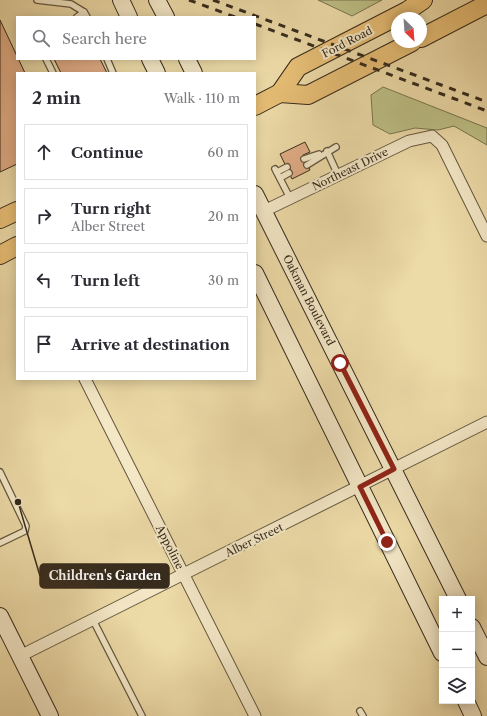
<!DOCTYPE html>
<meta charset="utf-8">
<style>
body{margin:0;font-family:"Libre Caslon Text",serif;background:#f7f7f7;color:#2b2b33}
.controls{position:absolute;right:12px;bottom:12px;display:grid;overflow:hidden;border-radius:0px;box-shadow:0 2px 10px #0003}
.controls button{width:36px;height:36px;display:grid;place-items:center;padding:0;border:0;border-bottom:1px solid #e1e1e2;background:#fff;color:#2b2b33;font:20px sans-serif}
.compass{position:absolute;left:391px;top:12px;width:36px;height:36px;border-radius:50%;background:#fff;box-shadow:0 2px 10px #0003;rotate:155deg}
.stop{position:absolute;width:12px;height:12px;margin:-9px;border:3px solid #8f2418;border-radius:50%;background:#fff}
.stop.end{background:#8f2418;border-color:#fff;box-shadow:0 1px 4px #0008}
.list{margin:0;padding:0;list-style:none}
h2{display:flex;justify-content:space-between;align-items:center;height:52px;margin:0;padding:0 16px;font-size:17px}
h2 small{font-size:13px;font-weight:400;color:#7c7c81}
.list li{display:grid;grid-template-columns:26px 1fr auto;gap:12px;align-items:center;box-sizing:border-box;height:56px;margin:0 8px 8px;padding:0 8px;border:1px solid #e1e1e2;border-radius:0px}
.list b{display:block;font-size:15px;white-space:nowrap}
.list p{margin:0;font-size:13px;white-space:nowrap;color:#7c7c81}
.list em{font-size:13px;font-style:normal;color:#7c7c81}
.icon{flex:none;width:22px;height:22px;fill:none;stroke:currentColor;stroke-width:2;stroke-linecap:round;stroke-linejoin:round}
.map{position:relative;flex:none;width:487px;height:716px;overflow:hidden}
.search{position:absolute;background:#fff;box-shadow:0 2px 10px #0003;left:16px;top:16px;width:240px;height:44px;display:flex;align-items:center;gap:10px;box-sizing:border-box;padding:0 14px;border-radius:0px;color:#7c7c81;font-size:15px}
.panel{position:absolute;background:#fff;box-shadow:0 2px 10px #0003;left:16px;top:72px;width:240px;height:308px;border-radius:0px}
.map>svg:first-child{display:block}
.green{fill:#bcbe84;stroke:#797450}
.building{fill:#e1ad86;stroke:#362b1d}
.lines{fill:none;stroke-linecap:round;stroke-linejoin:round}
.lane-casing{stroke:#645740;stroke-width:8}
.street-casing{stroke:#645740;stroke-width:13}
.secondary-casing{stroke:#362b1d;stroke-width:18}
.primary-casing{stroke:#362b1d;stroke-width:20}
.lane{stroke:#f3e7c6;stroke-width:5.5}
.street{stroke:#f3e7c6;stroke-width:11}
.secondary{stroke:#f3e7c6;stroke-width:16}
.primary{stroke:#e6bd74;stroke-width:18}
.rail{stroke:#362b1d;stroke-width:3;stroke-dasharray:7 7;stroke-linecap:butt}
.route{stroke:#8f2418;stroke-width:5}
.labels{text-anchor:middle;stroke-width:4;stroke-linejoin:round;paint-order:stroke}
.street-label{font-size:11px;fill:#362b1d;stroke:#f3e7c6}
.leader{fill:none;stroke:#362b1d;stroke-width:1.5}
.callout-dot{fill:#362b1d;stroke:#f3e7c6;stroke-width:1.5}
.callout{fill:#362b1d;stroke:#362b1d;stroke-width:1.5}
.callout-label{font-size:12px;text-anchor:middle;font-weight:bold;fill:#fff}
</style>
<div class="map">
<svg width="487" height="716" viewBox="0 0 487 716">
<rect width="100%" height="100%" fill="#ecdaa7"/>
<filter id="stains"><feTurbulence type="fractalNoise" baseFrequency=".005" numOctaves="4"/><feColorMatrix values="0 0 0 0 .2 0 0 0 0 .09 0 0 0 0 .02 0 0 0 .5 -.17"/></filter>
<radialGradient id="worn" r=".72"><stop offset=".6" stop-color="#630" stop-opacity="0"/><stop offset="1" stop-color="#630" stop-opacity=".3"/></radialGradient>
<g class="green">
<path d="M318,0h64l-30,16z"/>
<path d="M383,87l104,41v17l-33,-19 -16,4 -23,-2 -25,6 -17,-9 -2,-30z"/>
</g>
<g class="building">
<path d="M0,20l25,53h-8v91l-17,8z"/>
<path d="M54,59h46l7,14h-46z"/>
<path d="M305,142l5,10 -7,3 7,15 -18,9 -12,-25z"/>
</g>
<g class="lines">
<g class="lane-casing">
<g id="lane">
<path d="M37,0l34,4 13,8"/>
<path d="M77,17l7,-5 3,5"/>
<path d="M46,59l7,14"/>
<path d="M107,59l6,14"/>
<path d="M327,151l11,24"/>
<path d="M304,159l15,-5"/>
<path d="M307,165l29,-18"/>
<path d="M275,169l15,29"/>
<path d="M277,172l10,-5"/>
<path d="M280,178l9,-5"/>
<path d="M0,472l26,54 -1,5 -25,12"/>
<path d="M93,620l49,96"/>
<path d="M360,711l3,5"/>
</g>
</g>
<g class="street-casing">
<g id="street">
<path d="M264,211l145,-70 23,-5 10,9 45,91"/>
<path d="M85,379l170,337"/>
<path d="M20,656l467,-234"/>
</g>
</g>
<g class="secondary-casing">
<g id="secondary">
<path d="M121,0l8,17"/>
<path d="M157,0l9,17"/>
<path d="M150,59l7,14"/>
<path d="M187,59l7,14"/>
<path d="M255,194l203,405"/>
<path d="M255,273l187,380"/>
<path d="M0,616l50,100"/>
<path d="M472,627l15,30"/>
<path d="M466,701l7,15"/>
</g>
</g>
<g class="primary-casing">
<g id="primary">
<path d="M421,38l66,-34"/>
<path d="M280,93l28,2 104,-53"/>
<path d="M255,106l25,-13 18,-26 109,-56 16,-11"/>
<path d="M0,219l17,-8"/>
<path d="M0,255l17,-9"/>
</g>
</g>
<use href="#lane" class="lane"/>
<use href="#street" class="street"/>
<use href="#secondary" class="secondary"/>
<use href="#primary" class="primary"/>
<g class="rail">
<path d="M189,0l46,17"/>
<path d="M213,0l274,102"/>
<path d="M255,24l232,87"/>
</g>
</g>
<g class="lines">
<path class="route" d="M340,363l54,106 -34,18 27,55"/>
</g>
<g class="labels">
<g class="street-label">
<text transform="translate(347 42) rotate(-27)" y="4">Ford Road</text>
<text transform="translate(350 169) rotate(-26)" y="4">Northeast Drive</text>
<text transform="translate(309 300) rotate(63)" y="4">Oakman Boulevard</text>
<text transform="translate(254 540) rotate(-26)" y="4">Alber Street</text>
<text transform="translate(170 547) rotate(63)" y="4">Appoline</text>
</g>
</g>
<path class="leader" d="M18 502L40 576"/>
<circle class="callout-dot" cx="18" cy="502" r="4"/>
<rect class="callout" x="40" y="564" width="129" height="24" rx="4"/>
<g class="callout-label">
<text x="105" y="580">Children's Garden</text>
</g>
<rect width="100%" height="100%" filter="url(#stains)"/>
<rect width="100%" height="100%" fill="url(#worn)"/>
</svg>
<div class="controls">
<button>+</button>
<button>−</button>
<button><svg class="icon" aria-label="layers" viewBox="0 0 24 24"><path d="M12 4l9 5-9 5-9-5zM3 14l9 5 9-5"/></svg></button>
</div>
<svg class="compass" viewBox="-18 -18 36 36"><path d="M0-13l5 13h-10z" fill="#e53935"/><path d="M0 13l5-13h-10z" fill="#7c7c81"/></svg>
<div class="stop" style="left:340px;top:363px"></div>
<div class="stop end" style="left:387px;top:542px"></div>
<div class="search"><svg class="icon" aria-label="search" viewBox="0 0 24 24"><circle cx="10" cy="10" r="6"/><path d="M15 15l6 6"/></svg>Search here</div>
<section class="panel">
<h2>2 min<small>Walk · 110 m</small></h2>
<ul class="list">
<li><svg class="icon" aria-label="ahead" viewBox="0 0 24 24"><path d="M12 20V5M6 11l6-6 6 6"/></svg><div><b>Continue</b></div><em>60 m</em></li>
<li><svg class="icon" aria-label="right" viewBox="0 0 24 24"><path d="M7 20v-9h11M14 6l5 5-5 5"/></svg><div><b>Turn right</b><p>Alber Street</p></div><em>20 m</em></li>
<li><svg class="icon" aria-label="left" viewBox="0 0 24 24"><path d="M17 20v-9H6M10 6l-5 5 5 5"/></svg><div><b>Turn left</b></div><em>30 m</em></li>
<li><svg class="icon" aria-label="arrive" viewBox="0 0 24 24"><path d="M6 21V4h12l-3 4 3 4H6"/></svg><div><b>Arrive at destination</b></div></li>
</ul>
</section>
</div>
